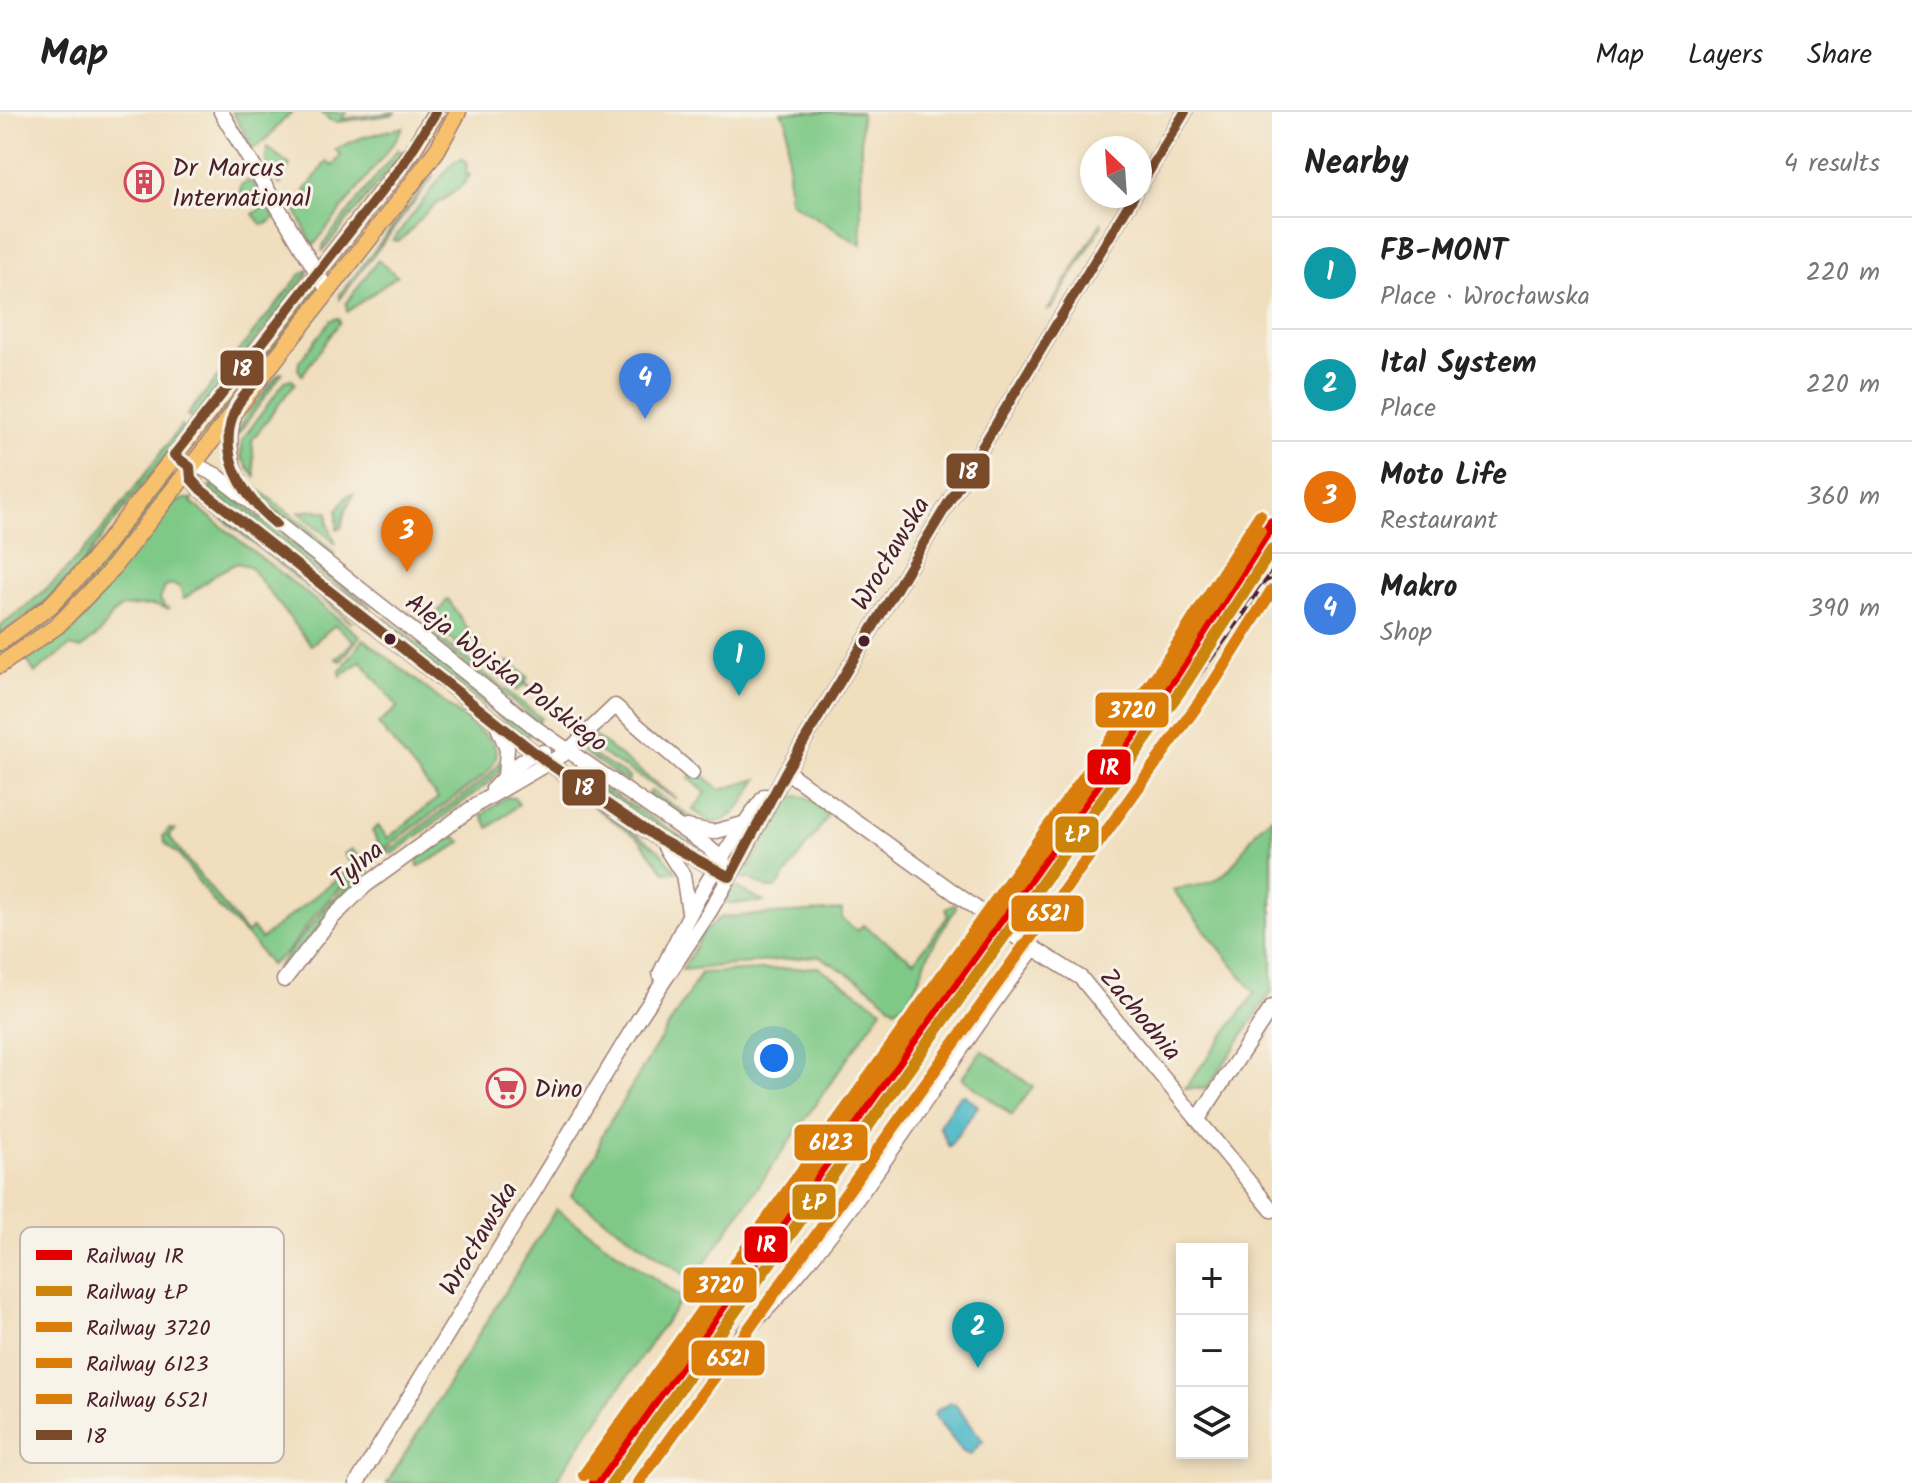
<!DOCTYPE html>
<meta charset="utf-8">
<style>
body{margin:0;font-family:Kalam,sans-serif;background:#f6f6f6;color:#222}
.controls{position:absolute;right:24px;bottom:24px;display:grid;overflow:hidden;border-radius:0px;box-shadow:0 4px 12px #0003}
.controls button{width:72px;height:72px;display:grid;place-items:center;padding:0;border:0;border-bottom:2px solid #e0e0e0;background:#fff;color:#222;font:40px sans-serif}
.compass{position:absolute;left:1080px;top:24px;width:72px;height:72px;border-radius:50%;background:#fff;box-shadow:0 4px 12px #0003;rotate:335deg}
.you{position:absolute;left:774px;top:946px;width:28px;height:28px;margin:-20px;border:6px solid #fff;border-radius:50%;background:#1a73e8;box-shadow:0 0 0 12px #1a73e833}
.badge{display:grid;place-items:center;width:52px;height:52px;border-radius:50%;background:#d1495b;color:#fff;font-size:26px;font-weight:700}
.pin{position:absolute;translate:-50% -66px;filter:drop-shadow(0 2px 4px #0008)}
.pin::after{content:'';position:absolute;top:42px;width:28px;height:24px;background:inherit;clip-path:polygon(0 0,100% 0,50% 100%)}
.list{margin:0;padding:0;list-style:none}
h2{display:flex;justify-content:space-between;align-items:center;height:104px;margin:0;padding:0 32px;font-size:34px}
h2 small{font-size:26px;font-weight:400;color:#767676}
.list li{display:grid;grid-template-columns:52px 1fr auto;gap:24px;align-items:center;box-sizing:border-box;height:112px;padding:0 32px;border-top:2px solid #e0e0e0}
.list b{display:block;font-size:30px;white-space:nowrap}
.list p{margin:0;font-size:26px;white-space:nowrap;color:#767676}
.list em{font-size:26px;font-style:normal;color:#767676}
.icon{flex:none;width:44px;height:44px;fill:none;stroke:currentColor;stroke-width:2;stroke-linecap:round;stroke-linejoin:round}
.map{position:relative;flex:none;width:1272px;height:1371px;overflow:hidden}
header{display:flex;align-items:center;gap:48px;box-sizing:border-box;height:112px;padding:0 40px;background:#fff;border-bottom:2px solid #e0e0e0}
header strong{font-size:38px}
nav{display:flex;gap:44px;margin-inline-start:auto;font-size:28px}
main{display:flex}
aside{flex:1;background:#fff}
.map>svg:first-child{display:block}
.green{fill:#7fc987;stroke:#647459;stroke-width:2}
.water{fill:#4cb8c8;stroke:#4b6c7a;stroke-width:2}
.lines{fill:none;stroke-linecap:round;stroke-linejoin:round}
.minor-casing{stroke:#9d7e74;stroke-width:17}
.major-casing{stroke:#9d7e74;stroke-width:19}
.minor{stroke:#fff;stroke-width:14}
.major{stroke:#f7c06c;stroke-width:16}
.rail-casing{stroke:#4a1f2b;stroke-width:6}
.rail{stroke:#f7f3e8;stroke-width:3;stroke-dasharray:9;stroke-linecap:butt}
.bus-1-casing{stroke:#f7f3e8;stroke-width:16}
.bus-1{stroke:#7a4b2a;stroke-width:10}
.rail-1-casing{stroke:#f7f3e8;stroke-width:18}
.rail-2-casing{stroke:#f7f3e8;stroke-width:18}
.rail-3-casing{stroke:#f7f3e8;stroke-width:18}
.rail-4-casing{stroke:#f7f3e8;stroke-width:18}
.rail-5-casing{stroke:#f7f3e8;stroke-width:18}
.rail-1{stroke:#e50000;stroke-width:12}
.rail-2{stroke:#cc840b;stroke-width:12}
.rail-3{stroke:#db7d09;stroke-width:12}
.rail-4{stroke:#db7d09;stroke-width:12}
.rail-5{stroke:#db7d09;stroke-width:12}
.bus-dot{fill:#4a1f2b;stroke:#f7f3e8;stroke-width:3}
.labels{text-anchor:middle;stroke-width:6;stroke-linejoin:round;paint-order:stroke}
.poi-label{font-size:26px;fill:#4a1f2b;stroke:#f7f3e8;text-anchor:start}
.street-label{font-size:26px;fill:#4a1f2b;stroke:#f7f3e8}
.key{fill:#f7f3e8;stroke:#c3b3af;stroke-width:2}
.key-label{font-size:22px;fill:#4a1f2b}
.line-badge{stroke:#f7f3e8;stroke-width:3}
.badge-label{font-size:22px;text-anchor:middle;font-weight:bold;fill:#fff}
</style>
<header>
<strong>Map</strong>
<nav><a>Map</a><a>Layers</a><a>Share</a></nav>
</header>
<main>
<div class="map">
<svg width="1272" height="1371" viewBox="0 0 1272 1371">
<rect width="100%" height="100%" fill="#f7f3e8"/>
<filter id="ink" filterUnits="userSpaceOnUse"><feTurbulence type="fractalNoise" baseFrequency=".0125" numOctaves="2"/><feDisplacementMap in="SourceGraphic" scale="16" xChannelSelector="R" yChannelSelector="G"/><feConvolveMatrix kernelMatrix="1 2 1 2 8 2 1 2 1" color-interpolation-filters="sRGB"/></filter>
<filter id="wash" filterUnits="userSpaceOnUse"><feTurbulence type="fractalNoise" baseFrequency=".006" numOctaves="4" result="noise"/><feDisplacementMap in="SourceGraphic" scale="32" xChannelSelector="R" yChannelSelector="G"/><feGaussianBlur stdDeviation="1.8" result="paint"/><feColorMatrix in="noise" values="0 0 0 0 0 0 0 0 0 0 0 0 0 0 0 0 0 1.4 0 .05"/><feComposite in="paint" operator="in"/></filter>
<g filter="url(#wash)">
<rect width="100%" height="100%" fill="#f0debd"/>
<g class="green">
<path d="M232,0h61c-15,10 -24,29 -39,36l-7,-5 2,-3z"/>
<path d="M320,0h26l-4,7 54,-7 -5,3 -54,7 -7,-2z"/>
<path d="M781,0h80v133l-72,-44 -2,-80z"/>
<path d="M403,15l-8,14 -82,105 -18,-38 2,-6 7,4 8,-10 -7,-5 21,-29 7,4 8,-11 -6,-6 28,-12z"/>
<path d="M267,35l23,18 -10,20 -14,-22z"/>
<path d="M398,37l5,4 -81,99 2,-9z"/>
<path d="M462,46l5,4 -1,12 4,1c-11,18 -30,24 -44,38 -10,9 -16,21 -27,28l-6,-1 59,-77z"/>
<path d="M433,63l1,1 -94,123v-5z"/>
<path d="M248,69l7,4 20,33 -8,6h-6l-8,-10 9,-6 -7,-12 -9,5 -6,-8 1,-8z"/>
<path d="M1101,111l1,3 -50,82 -4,2z"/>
<path d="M378,148l19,16 -50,36 -1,-9z"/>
<path d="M308,158l-1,5 -114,145 -6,-5 113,-140z"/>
<path d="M314,176l4,4 -109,142 -3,-2z"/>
<path d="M338,206l2,4 -38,53 -4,-6 1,-7 32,-42z"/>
<path d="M283,260l-45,62 -1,-3 10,-17 30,-39z"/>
<path d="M291,267l4,4 -43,57 3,37 -14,-20 1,-17 43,-59z"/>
<path d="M181,314l5,4 -105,134 -41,42 -40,28v-8c76,-52 126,-127 181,-200z"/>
<path d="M172,364l-2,7 -71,92 -47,48 -52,35v-9l167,-171z"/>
<path d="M242,365l64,49 28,27h-7l-75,-63z"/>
<path d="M214,370l155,123 1,2 -67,-45 -94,-73z"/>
<path d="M354,382l-9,17 -4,17 -4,1v-19l11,-15z"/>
<path d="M184,387h9l-2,3 169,134 -19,25 -5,-2 18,-18 -19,-16 -24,20 -62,-79 -12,-3 -20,10 -33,26 -4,-12 -8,-3 -7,3 -5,12 4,7 6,3 -17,-4 -31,2 -9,7 -13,19 -19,16 -11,-3 -35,27 -10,-16 32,-22 28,-26 84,-102z"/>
<path d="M200,388l8,4 109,86 35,33z"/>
<path d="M316,398l12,2v12l8,20 -37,-32z"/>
<path d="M448,487l34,52 21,17 5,-7 20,16 -3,5 59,46 -60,-44 -7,7 -87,-69z"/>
<path d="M407,500l134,106 -3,4 -107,-85z"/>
<path d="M385,506l146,114 -5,6 -144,-114z"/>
<path d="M364,527l127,101c11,15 4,22 -6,35l-100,73 -5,-2 -8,-15 6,-5 10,12 50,-40 -60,-74 20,-17 -37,-46 -20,15 -1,-5z"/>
<path d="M593,623l83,64 -75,-46 -9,-9z"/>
<path d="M583,633l13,12 33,20 -1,6 -46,-32z"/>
<path d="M501,649l-1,10 -9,10 -98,73 -11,-2 13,-6 93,-69z"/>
<path d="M573,657l126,79 -4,6 -124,-83z"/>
<path d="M697,658l23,20 38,-11c-11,17 -22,43 -46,44l-19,-13 13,-17 -17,-15z"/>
<path d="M651,679l58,37 -17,-5 -45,-28z"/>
<path d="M796,684l10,1 20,15 1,6 -51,70h-9l-19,-11 -3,3 -7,-4 7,-12 5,3 40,-69z"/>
<path d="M506,685l8,1 5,6 -30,24 -7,-13z"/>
<path d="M594,695h4l62,44 17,21h-12l-26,-33z"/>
<path d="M1272,705v174l-65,98 -22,-1 70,-95 -82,-103c14,-4 31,-3 44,-11 24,-15 31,-47 55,-62z"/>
<path d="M169,717l6,1 -7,6 78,97 6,-5 9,11 92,-73 -9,-12 7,-5 13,13 -48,52 -29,38 -17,13 -18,-24 -37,-37 -36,-49 -14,-12 -2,-7z"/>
<path d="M455,724l7,7 -44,24 -1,-8 33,-22z"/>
<path d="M369,751v9l-35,35 -47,58 -10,2 45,-55z"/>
<path d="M732,773l32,17 -37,1 -2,-6z"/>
<path d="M955,792l1,4c-9,15 -20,30 -27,45 -9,20 -13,45 -34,56l-27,-23 -49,-30 -137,14 22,-38 17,-15 121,-7v9l15,12 6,-6 51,36 34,-45 -2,-7z"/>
<path d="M819,855l63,42 -189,271 -122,-84 26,-43 5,-18 99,-162z"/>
<path d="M982,938l51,37 -21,28 -50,-37z"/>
<path d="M556,1097l126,89 -128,185h-167z"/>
</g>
<g class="water">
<path d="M963,982l15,12 -29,41 -10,-21 20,-30z"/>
<path d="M951,1291l4,1 28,37 -13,14 -7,-3 -29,-36 2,-5z"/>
</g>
</g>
<g filter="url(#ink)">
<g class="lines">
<g class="minor-casing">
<g id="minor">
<path d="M221,0l107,179"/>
<path d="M1140,74l45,-74"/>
<path d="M235,300c-9,30 -5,56 12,83"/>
<path d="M174,343l16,12 1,12 9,10 348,274 109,75 73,39"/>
<path d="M190,355h10l16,8 321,254 171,118 13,11 9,19"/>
<path d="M498,615l9,22 -2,28"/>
<path d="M786,659l227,164 68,43 191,232"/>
<path d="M493,677c13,-14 31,-34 50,-37"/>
<path d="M686,715l27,5 30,-8"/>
<path d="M665,735l18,28 6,37"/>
<path d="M660,862c30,-63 62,-124 105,-178"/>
<path d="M284,868l48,-62 34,-33 113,-82 88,-51 48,-46 77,67"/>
<path d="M1198,1007l74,-112"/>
<path d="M742,1223c115,-114 193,-259 292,-387"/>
<path d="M357,1371l283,-466 70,-106 33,-57 43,-83 348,-575"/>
</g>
</g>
<g class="major-casing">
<g id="major">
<path d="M0,530l50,-36 41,-43 297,-380 25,-33 23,-38"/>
<path d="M0,553l57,-39 49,-50 302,-387 29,-39 21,-38"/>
</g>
</g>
<use href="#minor" class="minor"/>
<use href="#major" class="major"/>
<g class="rail-casing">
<path id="rail" d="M1067,742l205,-280"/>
</g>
<use href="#rail" class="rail"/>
<g class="bus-1-casing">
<g id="bus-1">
<path d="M436,0l-33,52 -229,291 16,12 1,12 9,10 348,274 109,75 73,39 56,-106 348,-575"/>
<path d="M1140,74l45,-74"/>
<path d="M257,269c-7,8 -15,16 -20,25 -23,45 5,90 39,118"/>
</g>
</g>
<use href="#bus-1" class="bus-1"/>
<g class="rail-1-casing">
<path id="rail-1" d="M595,1371l579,-807 98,-153"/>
</g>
<g class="rail-2-casing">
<path id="rail-2" d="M612,1371l573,-799 87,-135"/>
</g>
<g class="rail-3-casing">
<path id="rail-3" d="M584,1363l578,-807 98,-153"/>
</g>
<g class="rail-4-casing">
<path id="rail-4" d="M593,1363l586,-817 81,-127"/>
</g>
<g class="rail-5-casing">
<path id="rail-5" d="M638,1371l576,-801 58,-92"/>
</g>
<use href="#rail-1" class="rail-1"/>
<use href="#rail-2" class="rail-2"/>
<use href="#rail-3" class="rail-3"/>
<use href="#rail-4" class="rail-4"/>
<use href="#rail-5" class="rail-5"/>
</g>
</g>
<defs>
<g id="building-ring" transform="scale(2)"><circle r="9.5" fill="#f7f3e8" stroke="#d1495b" stroke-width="1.5"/><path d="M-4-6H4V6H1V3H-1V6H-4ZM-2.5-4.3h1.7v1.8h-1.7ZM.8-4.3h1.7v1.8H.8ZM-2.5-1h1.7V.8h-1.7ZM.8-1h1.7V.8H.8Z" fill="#d1495b"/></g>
<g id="supermarket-ring" transform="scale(2)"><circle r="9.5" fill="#f7f3e8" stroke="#d1495b" stroke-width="1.5"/><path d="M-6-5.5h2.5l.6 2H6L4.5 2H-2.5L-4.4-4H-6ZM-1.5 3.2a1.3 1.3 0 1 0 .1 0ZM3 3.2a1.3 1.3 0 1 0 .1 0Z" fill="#d1495b"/></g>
</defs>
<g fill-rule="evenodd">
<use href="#building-ring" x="144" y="70"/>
<use href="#supermarket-ring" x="506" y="976"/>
</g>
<g class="bus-dot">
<circle cx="390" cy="527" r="7"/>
<circle cx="864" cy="529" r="7"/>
</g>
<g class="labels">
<g class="poi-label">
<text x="172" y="64">Dr Marcus<tspan x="172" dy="30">International</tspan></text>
<text x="534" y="985">Dino</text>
</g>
<g class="street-label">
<text transform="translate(890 441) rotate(-59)" y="9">Wrocławska</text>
<text transform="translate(507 560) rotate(37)" y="9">Aleja Wojska Polskiego</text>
<text transform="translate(357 752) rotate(-40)" y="9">Tylna</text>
<text transform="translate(1141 902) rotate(50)" y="9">Zachodnia</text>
<text transform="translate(478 1126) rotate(-59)" y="9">Wrocławska</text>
</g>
</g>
<rect x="20" y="1115" width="264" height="236" rx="12" class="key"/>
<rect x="36" y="1138" width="36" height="10" fill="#e50000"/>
<rect x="36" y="1174" width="36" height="10" fill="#cc840b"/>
<rect x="36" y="1210" width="36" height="10" fill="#db7d09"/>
<rect x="36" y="1246" width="36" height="10" fill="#db7d09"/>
<rect x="36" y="1282" width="36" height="10" fill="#db7d09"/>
<rect x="36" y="1318" width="36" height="10" fill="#7a4b2a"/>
<g class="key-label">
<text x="86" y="1151">Railway IR</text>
<text x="86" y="1187">Railway ŁP</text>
<text x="86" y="1223">Railway 3720</text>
<text x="86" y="1259">Railway 6123</text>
<text x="86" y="1295">Railway 6521</text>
<text x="86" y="1331">18</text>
</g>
<g class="line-badge">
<rect x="219" y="237" width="46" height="38" rx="8" fill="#7a4b2a"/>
<rect x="945" y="340" width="46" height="38" rx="8" fill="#7a4b2a"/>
<rect x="1094" y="579" width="76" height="38" rx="8" fill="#db7d09"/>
<rect x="1086" y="636" width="46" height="38" rx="8" fill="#e50000"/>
<rect x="561" y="656" width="46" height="39" rx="8" fill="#7a4b2a"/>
<rect x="1054" y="703" width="46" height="39" rx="8" fill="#cc840b"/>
<rect x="1010" y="782" width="75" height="39" rx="8" fill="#db7d09"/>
<rect x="793" y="1011" width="76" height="39" rx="8" fill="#db7d09"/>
<rect x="791" y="1071" width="46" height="38" rx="8" fill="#cc840b"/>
<rect x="743" y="1113" width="46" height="39" rx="8" fill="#e50000"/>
<rect x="682" y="1154" width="76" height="38" rx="8" fill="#db7d09"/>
<rect x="690" y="1227" width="76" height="38" rx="8" fill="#db7d09"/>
</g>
<g class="badge-label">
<text x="242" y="264">18</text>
<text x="968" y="367">18</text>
<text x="1132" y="606">3720</text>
<text x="1109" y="663">IR</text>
<text x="584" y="683">18</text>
<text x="1077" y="730">ŁP</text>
<text x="1048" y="809">6521</text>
<text x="831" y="1038">6123</text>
<text x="814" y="1098">ŁP</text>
<text x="766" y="1140">IR</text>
<text x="720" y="1181">3720</text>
<text x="728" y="1254">6521</text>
</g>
</svg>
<div class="controls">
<button>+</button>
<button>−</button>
<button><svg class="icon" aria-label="layers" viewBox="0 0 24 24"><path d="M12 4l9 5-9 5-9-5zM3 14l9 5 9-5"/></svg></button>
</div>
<svg class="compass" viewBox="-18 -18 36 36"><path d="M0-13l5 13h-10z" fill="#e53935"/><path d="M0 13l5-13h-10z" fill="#767676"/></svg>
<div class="you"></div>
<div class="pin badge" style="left:739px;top:584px;background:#0f9aa8">1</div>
<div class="pin badge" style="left:978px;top:1256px;background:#0f9aa8">2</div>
<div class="pin badge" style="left:407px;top:460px;background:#e8710a">3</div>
<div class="pin badge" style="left:645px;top:307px;background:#3f7fe0">4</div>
</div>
<aside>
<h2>Nearby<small>4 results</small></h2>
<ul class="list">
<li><span class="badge" style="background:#0f9aa8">1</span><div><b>FB-MONT</b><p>Place · Wrocławska</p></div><em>220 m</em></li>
<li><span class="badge" style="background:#0f9aa8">2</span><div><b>Ital System</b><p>Place</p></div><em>220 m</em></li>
<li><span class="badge" style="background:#e8710a">3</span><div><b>Moto Life</b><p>Restaurant</p></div><em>360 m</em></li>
<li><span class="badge" style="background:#3f7fe0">4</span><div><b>Makro</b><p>Shop</p></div><em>390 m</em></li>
</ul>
</aside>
</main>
